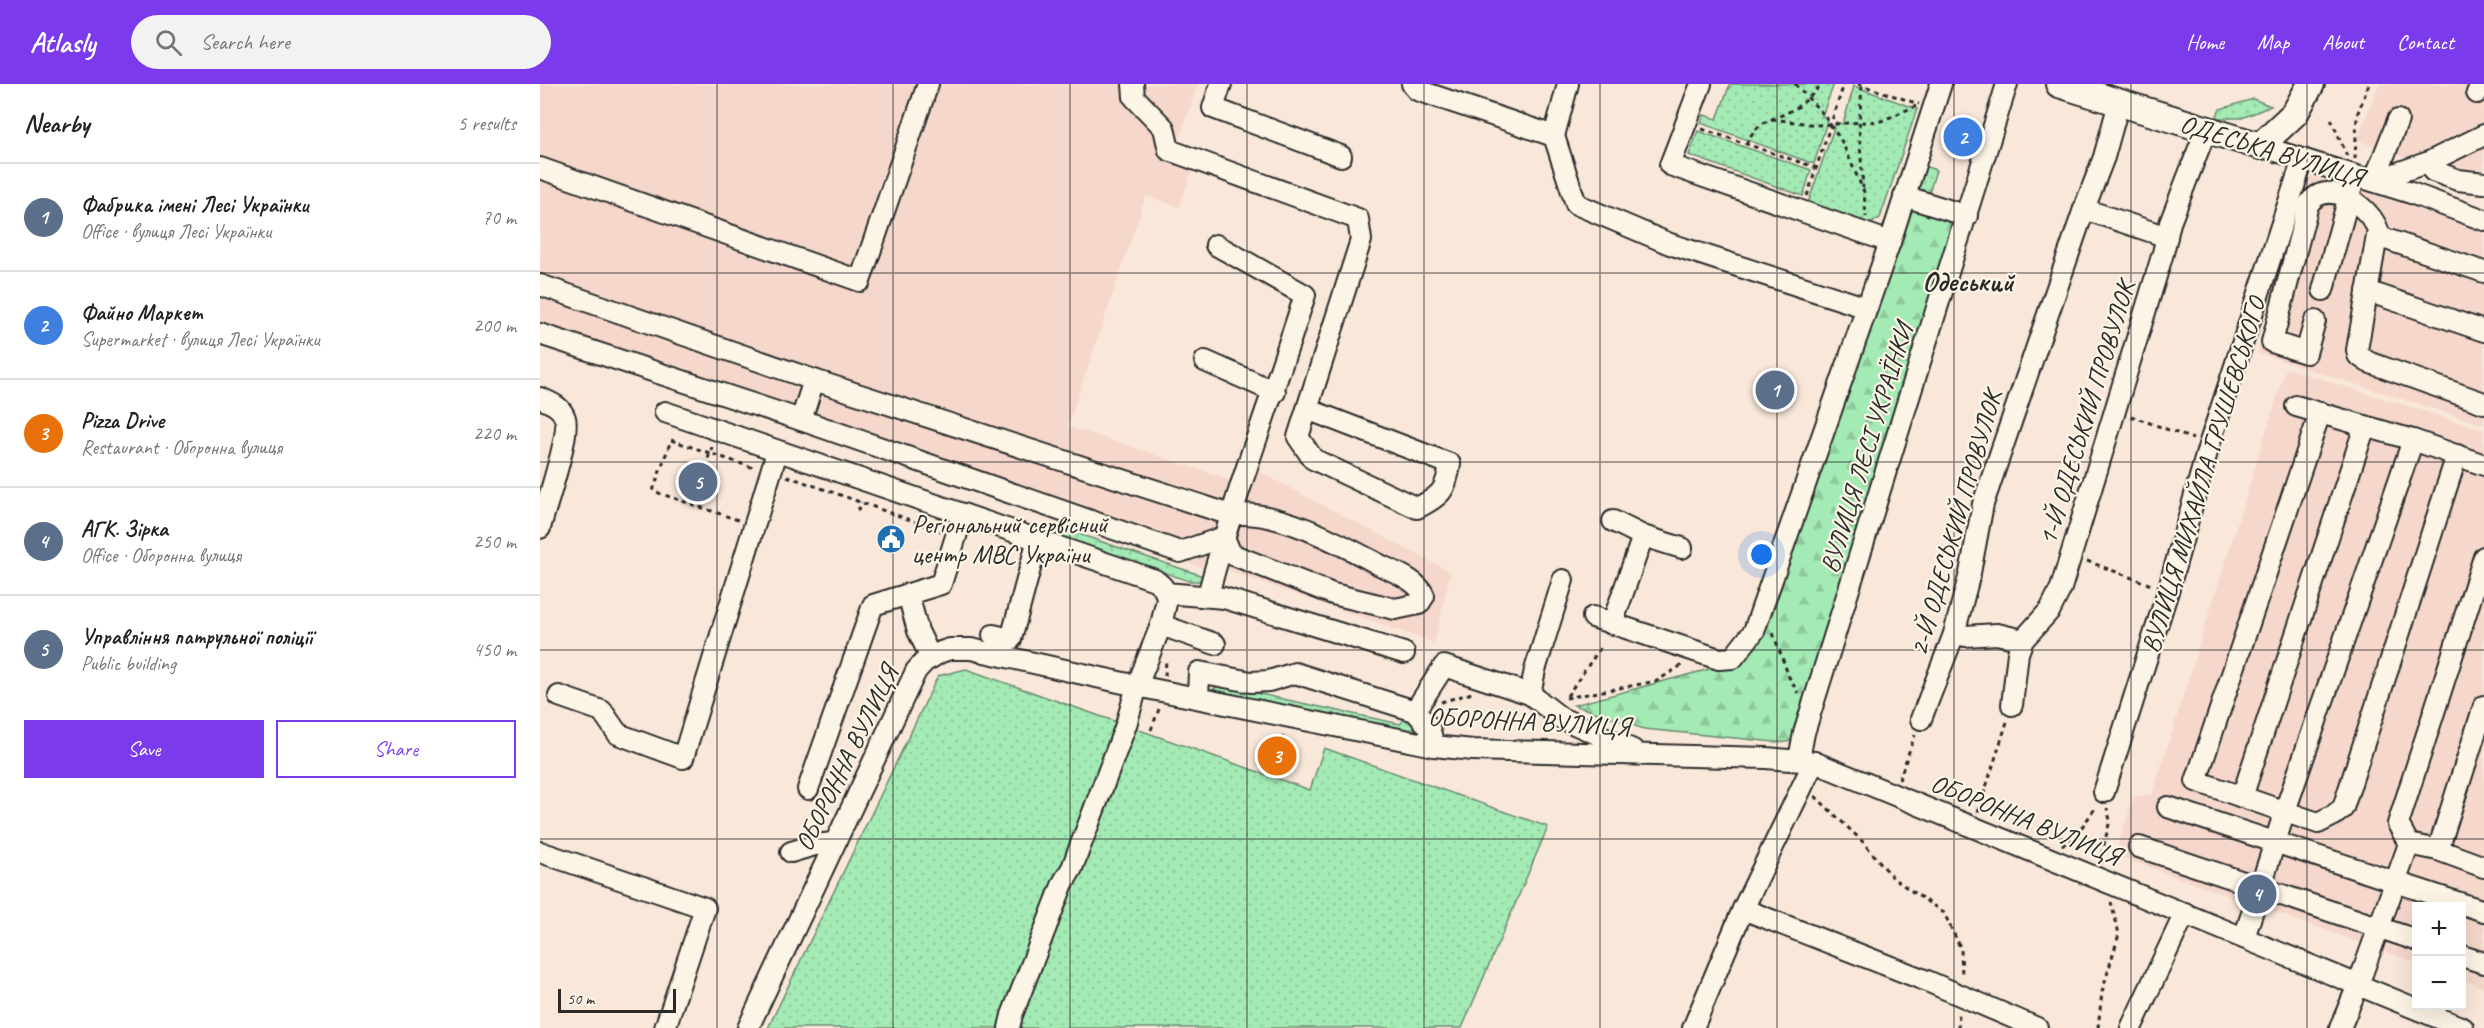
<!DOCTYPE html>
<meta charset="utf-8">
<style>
body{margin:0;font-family:Caveat,sans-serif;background:#f2f2f2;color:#222}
.controls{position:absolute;right:18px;bottom:18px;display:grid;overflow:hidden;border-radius:0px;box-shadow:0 6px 24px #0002}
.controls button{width:54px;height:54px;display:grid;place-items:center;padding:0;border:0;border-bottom:2px solid #e0e0e0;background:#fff;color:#222;font:30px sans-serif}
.scale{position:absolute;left:18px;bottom:15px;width:118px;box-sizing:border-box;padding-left:6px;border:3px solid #2b2b2b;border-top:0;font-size:16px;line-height:21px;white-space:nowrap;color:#2b2b2b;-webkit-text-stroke:4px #fcf5e5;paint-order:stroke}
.you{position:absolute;left:1222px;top:471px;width:21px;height:21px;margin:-15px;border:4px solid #fff;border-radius:50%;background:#1a73e8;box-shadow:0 0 0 9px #1a73e833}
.badge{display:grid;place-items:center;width:39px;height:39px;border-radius:50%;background:#7c3aed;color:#fff;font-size:20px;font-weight:700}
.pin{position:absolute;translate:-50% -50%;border:3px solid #fff;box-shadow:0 2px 6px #0006}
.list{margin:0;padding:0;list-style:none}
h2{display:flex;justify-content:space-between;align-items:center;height:78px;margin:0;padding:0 24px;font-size:26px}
h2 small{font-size:20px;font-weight:400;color:#767676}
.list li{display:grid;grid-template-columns:39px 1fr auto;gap:18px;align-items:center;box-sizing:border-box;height:108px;padding:0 24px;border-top:2px solid #e0e0e0}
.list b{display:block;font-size:22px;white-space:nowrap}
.list p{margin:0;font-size:20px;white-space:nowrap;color:#767676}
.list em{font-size:20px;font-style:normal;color:#767676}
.actions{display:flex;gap:12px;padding:18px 24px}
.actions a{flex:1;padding:14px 0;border:2px solid #7c3aed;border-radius:0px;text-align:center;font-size:21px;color:#7c3aed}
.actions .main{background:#7c3aed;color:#fff}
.icon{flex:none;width:33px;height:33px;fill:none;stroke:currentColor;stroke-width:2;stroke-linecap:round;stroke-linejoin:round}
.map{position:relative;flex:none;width:1944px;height:944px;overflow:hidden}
header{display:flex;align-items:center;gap:36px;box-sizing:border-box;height:84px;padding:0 30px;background:#7c3aed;color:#fff}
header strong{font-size:28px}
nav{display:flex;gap:33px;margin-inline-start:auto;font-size:21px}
.search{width:420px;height:54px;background:#f2f2f2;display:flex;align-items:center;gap:15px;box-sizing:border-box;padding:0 21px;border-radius:33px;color:#767676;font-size:22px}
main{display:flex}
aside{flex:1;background:#fff}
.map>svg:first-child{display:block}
.built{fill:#f5d8cb}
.grass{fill:url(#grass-dots);stroke:#688a70;stroke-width:1.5}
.forest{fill:url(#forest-firs);stroke:#688a70;stroke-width:1.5}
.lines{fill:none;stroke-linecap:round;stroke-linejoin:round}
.minor-casing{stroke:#2b2b2b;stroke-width:24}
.major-casing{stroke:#2b2b2b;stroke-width:30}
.path{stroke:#2b2b2b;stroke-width:3;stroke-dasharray:4.5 4.5;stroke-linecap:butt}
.minor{stroke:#fcf5e5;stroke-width:20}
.major{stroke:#fcf5e5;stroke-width:26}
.grid{fill:none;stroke:#2b2b2b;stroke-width:1.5;stroke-opacity:0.55}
.labels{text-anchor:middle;stroke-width:4.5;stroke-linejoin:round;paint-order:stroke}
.street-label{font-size:26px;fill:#2b2b2b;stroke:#fcf5e5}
.poi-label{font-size:26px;fill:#2b2b2b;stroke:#fcf5e5;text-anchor:start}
.quarter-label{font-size:28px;font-weight:bold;fill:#2b2b2b;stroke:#fcf5e5}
</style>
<header>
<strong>Atlasly</strong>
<div class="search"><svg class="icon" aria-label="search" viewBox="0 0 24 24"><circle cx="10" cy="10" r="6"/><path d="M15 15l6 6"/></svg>Search here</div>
<nav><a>Home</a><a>Map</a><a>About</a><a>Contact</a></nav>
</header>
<main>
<aside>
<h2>Nearby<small>5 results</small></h2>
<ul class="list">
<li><span class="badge" style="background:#5c6f8a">1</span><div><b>Фабрика імені Лесі Українки</b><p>Office · вулиця Лесі Українки</p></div><em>70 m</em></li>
<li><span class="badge" style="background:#3f7fe0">2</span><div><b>Файно Маркет</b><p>Supermarket · вулиця Лесі Українки</p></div><em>200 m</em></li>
<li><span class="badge" style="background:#e8710a">3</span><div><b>Pizza Drive</b><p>Restaurant · Оборонна вулиця</p></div><em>220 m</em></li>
<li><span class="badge" style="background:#5c6f8a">4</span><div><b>АГК. Зірка</b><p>Office · Оборонна вулиця</p></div><em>250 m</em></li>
<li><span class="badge" style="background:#5c6f8a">5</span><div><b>Управління патрульної поліції</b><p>Public building</p></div><em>450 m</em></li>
</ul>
<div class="actions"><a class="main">Save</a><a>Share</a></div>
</aside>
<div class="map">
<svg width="1944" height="944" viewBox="0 0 1944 944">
<defs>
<pattern id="grass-dots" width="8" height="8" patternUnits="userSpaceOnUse" patternTransform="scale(1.5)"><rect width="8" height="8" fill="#a4eab5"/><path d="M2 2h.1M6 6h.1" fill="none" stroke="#8dc99c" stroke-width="1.8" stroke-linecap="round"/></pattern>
<pattern id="forest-firs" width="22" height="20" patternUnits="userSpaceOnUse" patternTransform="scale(1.5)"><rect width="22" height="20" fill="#a4eab5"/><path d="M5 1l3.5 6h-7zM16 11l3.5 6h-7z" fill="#8dc99c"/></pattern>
</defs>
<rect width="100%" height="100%" fill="#f9e8d9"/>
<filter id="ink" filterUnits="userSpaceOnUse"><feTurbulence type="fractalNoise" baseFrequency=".0167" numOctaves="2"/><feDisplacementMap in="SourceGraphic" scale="12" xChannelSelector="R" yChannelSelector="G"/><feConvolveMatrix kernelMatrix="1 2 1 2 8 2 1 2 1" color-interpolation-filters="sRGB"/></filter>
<g filter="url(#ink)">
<g class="built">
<path d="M0,0h658l-21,62 21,9 -19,52 -33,-11 -78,230 178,59 6,-17 199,104 -17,71 -202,-71 -15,-12 -10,-5 -5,13 -662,-235z"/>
<path d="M1839,0h105v104l-127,-48z"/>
<path d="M1764,93l25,1 155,54v193l-227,-72z"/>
<path d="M1746,284l198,62v558l-22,-9v-73h-46v57l-301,-108 19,-59 18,-1z"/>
</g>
<g class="grass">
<path d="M1190,0h104l-12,32 6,2 -14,46 -113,-41 3,-8 13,4z"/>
<path d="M1314,2l63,23 -37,109 -8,5h-6l-58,-20 28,-81 7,2z"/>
<path d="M1713,15l18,7 -29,12h-26l4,-9z"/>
<path d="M1158,47l113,39 -8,26 -114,-41z"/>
<path d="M1381,81l15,5 -9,30 -16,-5z"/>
<path d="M518,443l148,50 -7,4h-10l-134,-46z"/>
<path d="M426,585l344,121 14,-42 224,79 -86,201h-694l170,-352z"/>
<path d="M678,601l182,39 12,-11 7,11 -7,8 -200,-41z"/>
</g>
<path class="forest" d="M1368,119l53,16 -165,519 -9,4h-12l-131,-13 -70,-24 158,-42z"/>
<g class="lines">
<g class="minor-casing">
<g id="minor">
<path d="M593,0l1,13 30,31 5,22 189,69 3,21 -63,197 15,22 104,49c24,-12 29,-17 33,-44l-143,-55"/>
<path d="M681,0l-8,24 128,48"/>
<path d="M872,0l5,6 137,46 14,-52"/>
<path d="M1161,0l-31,81 220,77"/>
<path d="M1937,9l4,-9"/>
<path d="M1014,52l22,68 94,40 197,64"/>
<path d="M1720,62l151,47 73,27"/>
<path d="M1889,78l4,9 25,9 26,3"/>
<path d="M0,84l320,113 68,-197"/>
<path d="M1834,97l55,-19 55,-27"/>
<path d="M1834,97l24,-61"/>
<path d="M1364,112l63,20"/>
<path d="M1544,125l83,28"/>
<path d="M1837,152l107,36"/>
<path d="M0,201l274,95 417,135c44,-7 110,29 149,50 14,7 38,15 44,31l-5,8 -24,5 -62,-15 -102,-40 -7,-17 -44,15 -379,-132 -261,-86"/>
<path d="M1783,206l29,-104"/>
<path d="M1827,207l117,40"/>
<path d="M1775,237l-9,32 -34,-11 36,-137c18,-29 61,0 70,25l-21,120 1,5 10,7 116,41"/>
<path d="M665,277l70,31"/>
<path d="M0,314c11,5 21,8 25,20 6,15 -20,90 -25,110"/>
<path d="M1756,322l117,34 71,25"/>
<path d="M125,328l490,168 7,6 4,7 58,5 180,55"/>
<path d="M1780,329l-124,368 122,42 16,-8 9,-7 114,-353"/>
<path d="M261,336l13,-40"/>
<path d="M1073,437l30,15 39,12"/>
<path d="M368,510l10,37 13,27"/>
<path d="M668,511c27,-102 65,-200 97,-300l-89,-50"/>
<path d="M1053,533l126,42 14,-1 21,-27 136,-389 51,-158"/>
<path d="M1072,540l31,-88"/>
<path d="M621,541l54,19"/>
<path d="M1414,550l11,2 32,-2 26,6"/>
<path d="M453,551l18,4 27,-100"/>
<path d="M990,610l5,-24 28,-90"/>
<path d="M19,612l43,15 16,23 65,24 94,-306"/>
<path d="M658,613l1,-25 52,10 18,-1 26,-8 120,38 14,16 5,19"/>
<path d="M1472,621l6,-52 5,-13 27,-30 11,-22 102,-335 7,-30 36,-93"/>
<path d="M875,627l29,-45 86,28 31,24 72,32"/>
<path d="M1381,635l33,-85 16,-61 13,-69 101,-295 20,-52 15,-54"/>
<path d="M1259,675l5,-26 203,-649"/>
<path d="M268,705l65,-184 68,-21 22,-70"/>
<path d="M1564,708l64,-201 41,-146 94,-286"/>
<path d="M1702,713l123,-371"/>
<path d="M1628,723l316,104"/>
<path d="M1869,760l29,6 46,17"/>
<path d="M1599,763l277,93"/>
<path d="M1898,766l46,-144"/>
<path d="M0,768l165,56 -40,120"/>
<path d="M251,768l24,-7 18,-2"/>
<path d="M1203,825l184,72 110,47"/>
<path d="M1704,854l41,-127 128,-371"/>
<path d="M1922,872l22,7"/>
<path d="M208,944l168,-357 8,-9 17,-10 9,-3h21l166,37 297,60 39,4 293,8 48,4 649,266"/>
<path d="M469,944l3,-13 51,-132 9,-15 54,-143 11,-39 24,-61 6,-26 -1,-6"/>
<path d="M1153,944l50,-119 71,-147"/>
<path d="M1591,944l54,-115"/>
<path d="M1800,944l18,-43 51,-141 -11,-20 86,-267"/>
</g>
</g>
<g class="major-casing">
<path id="major" d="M1519,0l201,62 35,-33 16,-29"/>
</g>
<g class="path">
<path d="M1255,0l29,31 18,27 22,50 2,25"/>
<path d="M1318,0l61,20"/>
<path d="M1322,2l-3,42 4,60"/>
<path d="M1232,35l46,6 63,-4 35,-15"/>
<path d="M1791,35l16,37"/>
<path d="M1162,45l115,39"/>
<path d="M1206,60c14,-27 24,-21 48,-35 11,-6 19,-16 28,-25"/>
<path d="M1815,75l2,-44 12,-31"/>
<path d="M1267,112l37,-112"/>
<path d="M1591,332l62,23"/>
<path d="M165,383l7,-20"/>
<path d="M247,392l154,55"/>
<path d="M318,427l3,-9"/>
<path d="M198,436l-85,-29 18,-51 83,28"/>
<path d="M1547,477l67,25"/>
<path d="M1233,549l16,44 9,16"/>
<path d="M625,592l1,-16"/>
<path d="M1027,612l34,-49"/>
<path d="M1026,614l91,-17 25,-16"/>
<path d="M901,618l31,-9"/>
<path d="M611,646l8,-21"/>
<path d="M739,665l5,-15"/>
<path d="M1359,696l16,-45"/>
<path d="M1275,712l48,46 31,37 50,34 17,36 1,27"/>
<path d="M1438,728l29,-90"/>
<path d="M1522,762l15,-12 19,-27"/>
<path d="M1563,779l-2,-6 9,-37 -3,-12"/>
<path d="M1418,944l1,-15"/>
<path d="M1558,944l4,-36 17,-58 -8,-32"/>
</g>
<use href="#minor" class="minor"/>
<use href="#major" class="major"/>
</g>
</g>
<path class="grid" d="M177,0v944M353,0v944M530,0v944M707,0v944M884,0v944M1060,0v944M1237,0v944M1414,0v944M1591,0v944M1767,0v944M0,189h1944M0,378h1944M0,566h1944M0,755h1944"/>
<defs>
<g id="civic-disc" transform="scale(1.5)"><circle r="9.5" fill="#1f6fb2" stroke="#fcf5e5"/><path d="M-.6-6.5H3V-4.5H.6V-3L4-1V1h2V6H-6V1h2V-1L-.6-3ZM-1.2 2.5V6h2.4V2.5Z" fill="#fff"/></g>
</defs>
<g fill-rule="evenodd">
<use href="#civic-disc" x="351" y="455"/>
</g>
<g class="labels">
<g class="street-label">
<text transform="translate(1732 66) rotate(17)" y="9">ОДЕСЬКА ВУЛИЦЯ</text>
<text transform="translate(1546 329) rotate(-73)" y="9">1-Й ОДЕСЬКИЙ ПРОВУЛОК</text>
<text transform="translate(1326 364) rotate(-73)" y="9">ВУЛИЦЯ ЛЕСІ УКРАЇНКИ</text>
<text transform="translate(1663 391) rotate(-73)" y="9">ВУЛИЦЯ МИХАЙЛА ГРУШЕВСЬКОГО</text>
<text transform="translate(1415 439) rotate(-74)" y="9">2-Й ОДЕСЬКИЙ ПРОВУЛОК</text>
<text transform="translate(989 637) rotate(3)" y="9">ОБОРОННА ВУЛИЦЯ</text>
<text transform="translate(306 674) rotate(-64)" y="9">ОБОРОННА ВУЛИЦЯ</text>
<text transform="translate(1486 735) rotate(22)" y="9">ОБОРОННА ВУЛИЦЯ</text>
</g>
<g class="poi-label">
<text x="372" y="449">Регіональний сервісний<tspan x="372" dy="30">центр МВС України</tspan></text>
</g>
<g class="quarter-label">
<text x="1428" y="207">Одеський</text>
</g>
</g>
</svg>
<div class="controls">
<button>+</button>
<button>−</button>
</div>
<div class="scale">50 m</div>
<div class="you"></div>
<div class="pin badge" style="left:1235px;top:306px;background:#5c6f8a">1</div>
<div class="pin badge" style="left:1423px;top:53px;background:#3f7fe0">2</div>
<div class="pin badge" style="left:737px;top:672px;background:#e8710a">3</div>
<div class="pin badge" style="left:1717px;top:810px;background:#5c6f8a">4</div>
<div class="pin badge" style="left:158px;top:398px;background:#5c6f8a">5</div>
</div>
</main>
